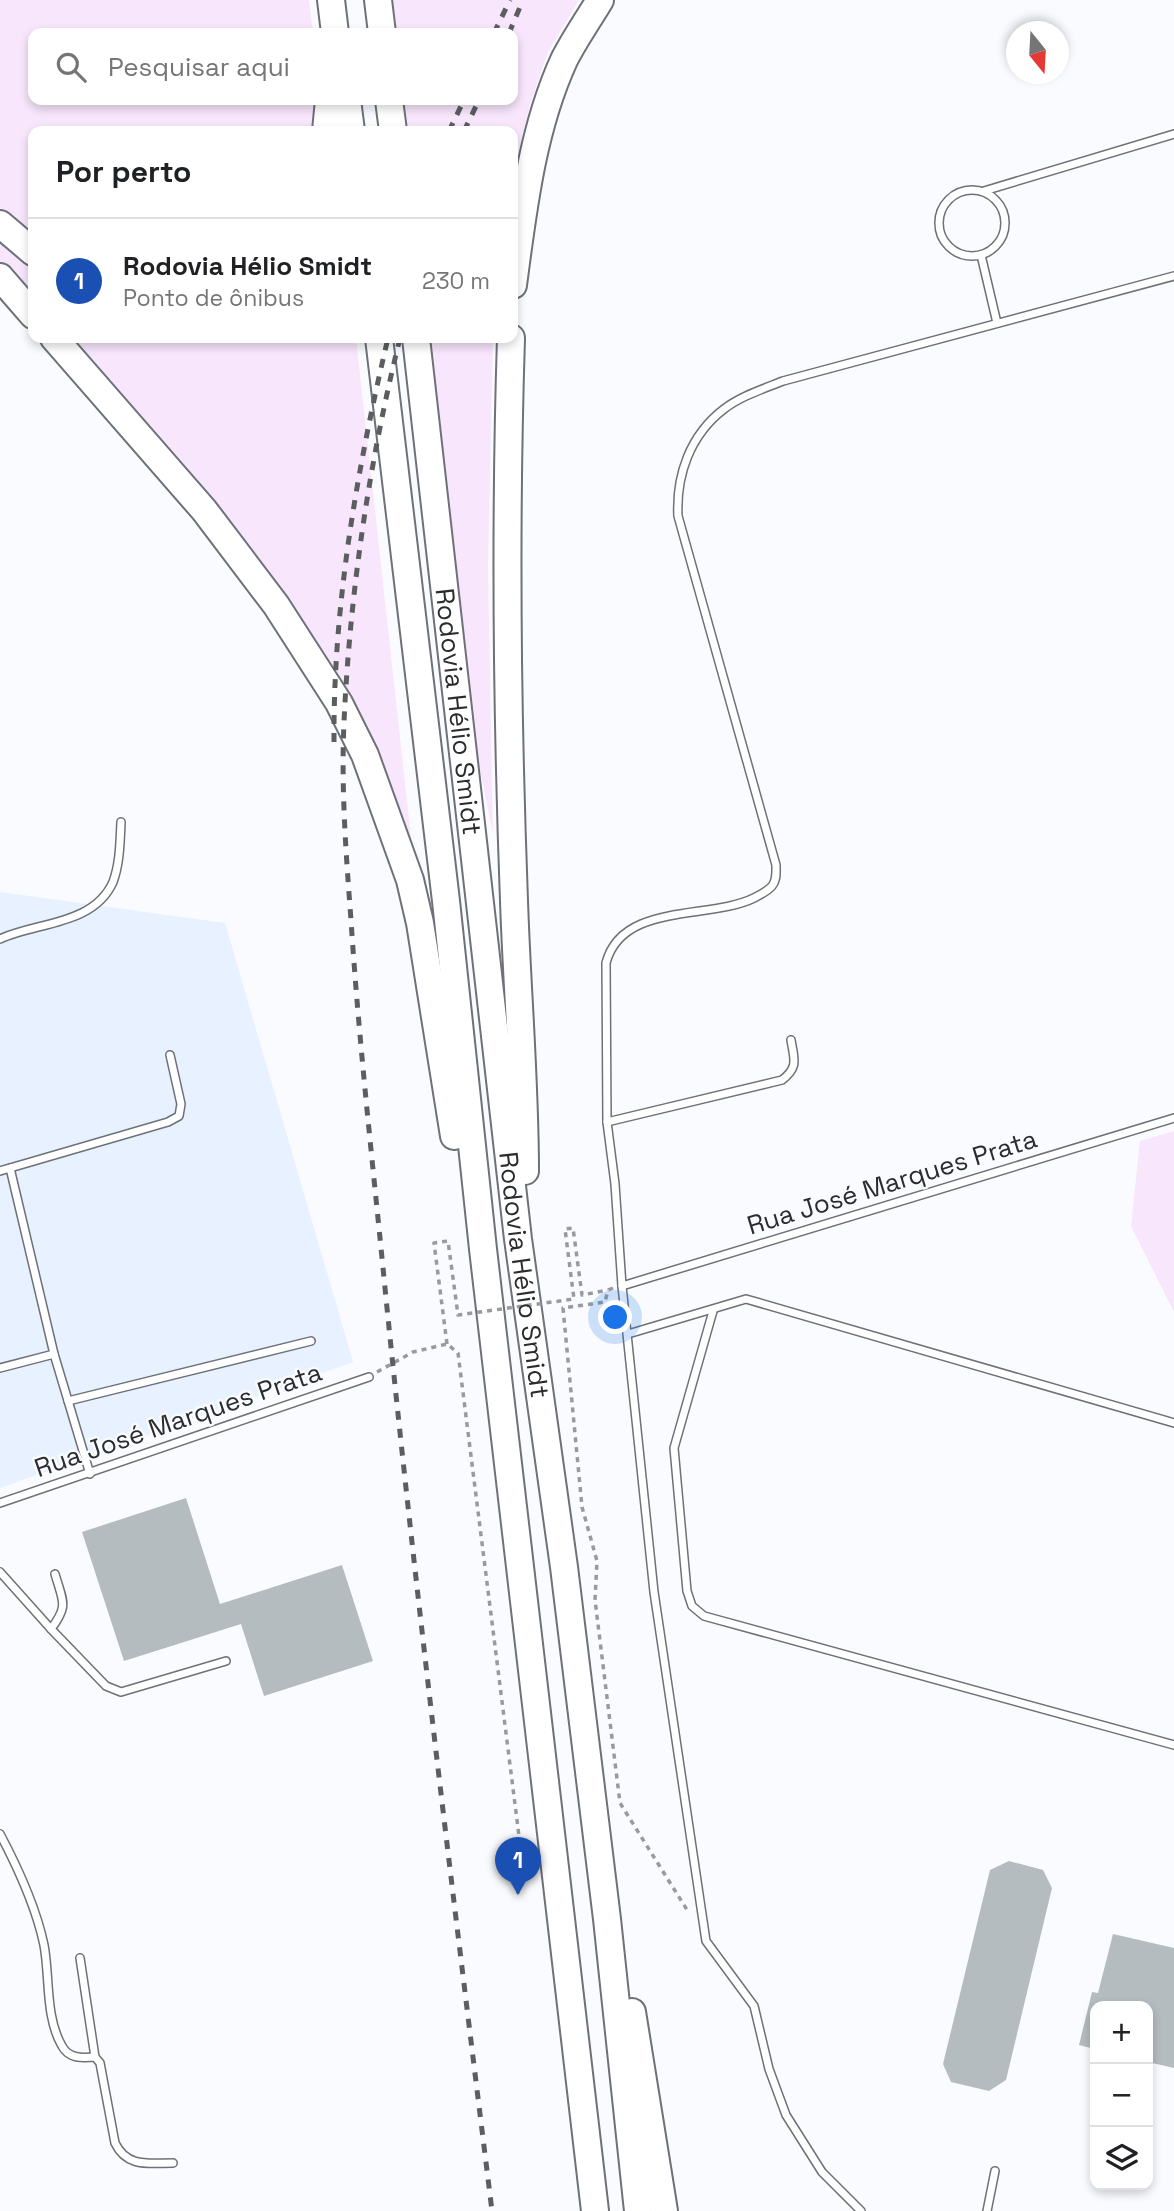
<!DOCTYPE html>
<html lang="pt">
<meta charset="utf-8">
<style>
body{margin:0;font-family:"Space Grotesk",sans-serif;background:#f6f6f6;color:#202124}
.controls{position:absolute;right:21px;bottom:21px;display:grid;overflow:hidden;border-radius:14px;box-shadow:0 4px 10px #0003}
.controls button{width:63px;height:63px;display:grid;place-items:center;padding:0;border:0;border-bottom:2px solid #e0e0e0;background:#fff;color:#202124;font:35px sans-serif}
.compass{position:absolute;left:1006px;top:21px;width:63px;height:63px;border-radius:50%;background:#fff;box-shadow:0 4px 10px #0003;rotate:162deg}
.you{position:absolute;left:616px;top:1318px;width:24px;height:24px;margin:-18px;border:5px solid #fff;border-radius:50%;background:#1a73e8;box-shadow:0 0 0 10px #1a73e833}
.badge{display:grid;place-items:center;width:46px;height:46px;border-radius:50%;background:#111827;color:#fff;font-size:23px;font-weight:700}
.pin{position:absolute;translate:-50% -58px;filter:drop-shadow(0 2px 4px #0008)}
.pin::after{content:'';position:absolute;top:37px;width:24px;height:21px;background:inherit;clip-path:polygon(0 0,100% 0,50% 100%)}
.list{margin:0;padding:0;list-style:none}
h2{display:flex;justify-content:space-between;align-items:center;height:91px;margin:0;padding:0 28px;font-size:30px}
h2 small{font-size:23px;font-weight:400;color:#757577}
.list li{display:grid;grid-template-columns:46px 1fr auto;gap:21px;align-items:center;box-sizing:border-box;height:126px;padding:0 28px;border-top:2px solid #e0e0e0}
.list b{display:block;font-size:26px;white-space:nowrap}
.list p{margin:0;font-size:23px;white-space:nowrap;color:#757577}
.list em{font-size:23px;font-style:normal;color:#757577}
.icon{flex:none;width:38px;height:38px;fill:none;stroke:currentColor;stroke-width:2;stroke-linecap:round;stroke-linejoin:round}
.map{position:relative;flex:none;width:1174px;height:2211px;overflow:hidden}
.search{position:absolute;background:#fff;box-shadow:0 4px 10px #0003;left:28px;top:28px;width:490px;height:77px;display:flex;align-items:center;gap:18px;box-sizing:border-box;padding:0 24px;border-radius:14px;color:#757577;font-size:26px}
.panel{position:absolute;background:#fff;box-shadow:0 4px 10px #0003;left:28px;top:126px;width:490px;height:217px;border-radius:14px}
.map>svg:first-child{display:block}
.built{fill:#e7f1ff}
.green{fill:#f8e6fc}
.building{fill:#b4bcc0}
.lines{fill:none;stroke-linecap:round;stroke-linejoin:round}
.service-casing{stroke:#6d7178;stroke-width:10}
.motorway-casing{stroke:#6d7178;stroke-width:30}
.path{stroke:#989a9d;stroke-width:3.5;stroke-dasharray:5 5;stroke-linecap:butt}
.service{stroke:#fff;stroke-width:7}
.motorway{stroke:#fff;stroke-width:26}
.rail{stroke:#5b5d5f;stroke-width:5;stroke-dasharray:9 9;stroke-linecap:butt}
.path-bridge{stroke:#989a9d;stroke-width:3.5;stroke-dasharray:5 5;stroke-linecap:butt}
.labels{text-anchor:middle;stroke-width:5;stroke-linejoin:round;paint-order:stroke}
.street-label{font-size:26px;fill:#2a2c2e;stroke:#f9fbfe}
</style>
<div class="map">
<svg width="1174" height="2211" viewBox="0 0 1174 2211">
<rect width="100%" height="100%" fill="#f9fbfe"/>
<path class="built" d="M0,892l225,31 128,439 -353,126z"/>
<g class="green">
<path d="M0,0h309l4,33h-280v67h284v31h-284v110l-33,-28z"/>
<path d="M393,0h186l-31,52 -17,49 -18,72v-42h-107l-3,-31h110v-67h-116z"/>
<path d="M0,241l33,25v36l-33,-38z"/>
<path d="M64,338h292l57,518 -43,-105z"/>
<path d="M428,338h65l-5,228 5,268 -29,-145z"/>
<path d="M1174,1131v181l-43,-86 9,-85z"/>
</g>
<g class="building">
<path d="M186,1498l34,106 122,-39 31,96 -109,35 -23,-72 -117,37 -42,-129z"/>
<path d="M1009,1861l34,9 9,18 -46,192 -17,11 -38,-9 -8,-18 47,-194z"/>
<path d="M1113,1934l61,14v120l-26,-6v-56h-53v43l-16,-4 13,-53 6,1z"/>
</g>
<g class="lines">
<g class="service-casing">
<g id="service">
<circle cx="972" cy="223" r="33"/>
<path d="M984,191l190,-57"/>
<path d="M981,255l16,68"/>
<path d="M0,939c37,-17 94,-14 113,-57 7,-19 7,-40 8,-60"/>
<path d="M607,1122l175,-42c17,-13 12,-21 9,-40"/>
<path d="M10,1168l158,-46 11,-6 2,-12 -11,-49"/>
<path d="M0,1171l10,-3 44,186 36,120"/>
<path d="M622,1286l552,-168"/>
<path d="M713,1311l-39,137 13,143 5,15 12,10 470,129"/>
<path d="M628,1334l118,-35 428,124"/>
<path d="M0,1368l54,-14"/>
<path d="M68,1401l243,-60"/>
<path d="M0,1503l369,-126"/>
<path d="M0,1572l51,57 55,57 15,6 105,-31"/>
<path d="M51,1629c18,-24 12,-27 4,-55"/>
<path d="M0,1834c18,34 36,73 44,111 6,32 1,72 18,101 7,13 20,12 33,11l5,6 15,80c12,25 34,20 58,20"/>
<path d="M80,1958l15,99"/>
<path d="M861,2211l-39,-39 -36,-57 -17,-46 -15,-63 -48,-65 -52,-349 -32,-306 -7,-102 -8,-62 -1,-159c16,-61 103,-43 148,-65 6,-3 14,-7 18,-12 5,-6 4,-14 4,-21l-98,-349c-2,-41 12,-81 46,-107 17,-13 39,-20 59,-28l391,-105"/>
<path d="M987,2211l8,-40"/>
</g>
</g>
<g class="motorway-casing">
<g id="motorway">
<path d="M331,0l4,33"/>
<path d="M378,0l4,33"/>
<path d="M347,100l4,31"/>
<path d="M389,100l4,31"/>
<path d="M326,131l3,-31"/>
<path d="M0,224l33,28"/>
<path d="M0,277l33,38"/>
<path d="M513,285c10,-75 19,-155 51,-225 10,-20 24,-40 36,-60"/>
<path d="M54,338l150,172 72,95 63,98 26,52 45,125 10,43 34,213"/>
<path d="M379,338l67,563 37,348 112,962"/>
<path id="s1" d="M416,338l102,901 46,328 43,352 31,292"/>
<path d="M511,338c-6,187 -4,375 3,563 3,90 11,180 11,270"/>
<path d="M632,2012l32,199"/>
</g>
</g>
<g class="path">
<path d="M613,1288l-5,2 -3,12 -42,6 19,199 15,54 -2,39 25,203 69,110"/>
<path d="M377,1372l36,-20 34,-8 11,9 61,483 -3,26 2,33"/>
</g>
<use href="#service" class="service"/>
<use href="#motorway" class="motorway"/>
<g class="rail">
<path d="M494,33l16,-33"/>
<path d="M509,33l14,-33"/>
<path d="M449,131l15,-31"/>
<path d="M464,131l15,-31"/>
<path d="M400,338c-31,125 -50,254 -56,384 -3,66 2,132 7,198 8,123 22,246 34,368 31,309 69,616 107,923"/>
<path d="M334,742c-1,-136 23,-273 54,-404"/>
</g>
<path class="path-bridge" d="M447,1344l-13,-101 14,-2 10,74 116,-16 -9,-70 8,-1 9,67 26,-5"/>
</g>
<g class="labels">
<g class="street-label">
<text dy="9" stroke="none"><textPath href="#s1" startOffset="376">Rodovia Hélio Smidt</textPath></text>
<text transform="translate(892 1182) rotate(-17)" y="9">Rua José Marques Prata</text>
<text dy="9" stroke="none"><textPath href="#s1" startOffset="943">Rodovia Hélio Smidt</textPath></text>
<text transform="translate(178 1420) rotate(-19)" y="9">Rua José Marques Prata</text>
</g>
</g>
</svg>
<div class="controls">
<button>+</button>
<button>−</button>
<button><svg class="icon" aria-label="layers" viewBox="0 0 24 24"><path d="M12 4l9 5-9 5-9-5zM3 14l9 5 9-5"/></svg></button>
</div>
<svg class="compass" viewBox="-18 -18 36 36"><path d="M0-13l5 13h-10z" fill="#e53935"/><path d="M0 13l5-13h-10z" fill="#757577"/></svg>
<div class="you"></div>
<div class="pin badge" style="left:518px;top:1895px;background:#1a4fb4">1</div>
<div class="search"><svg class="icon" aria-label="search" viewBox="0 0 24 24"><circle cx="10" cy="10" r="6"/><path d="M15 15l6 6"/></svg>Pesquisar aqui</div>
<section class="panel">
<h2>Por perto<small></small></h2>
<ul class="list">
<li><span class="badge" style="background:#1a4fb4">1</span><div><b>Rodovia Hélio Smidt</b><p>Ponto de ônibus</p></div><em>230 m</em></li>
</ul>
</section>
</div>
